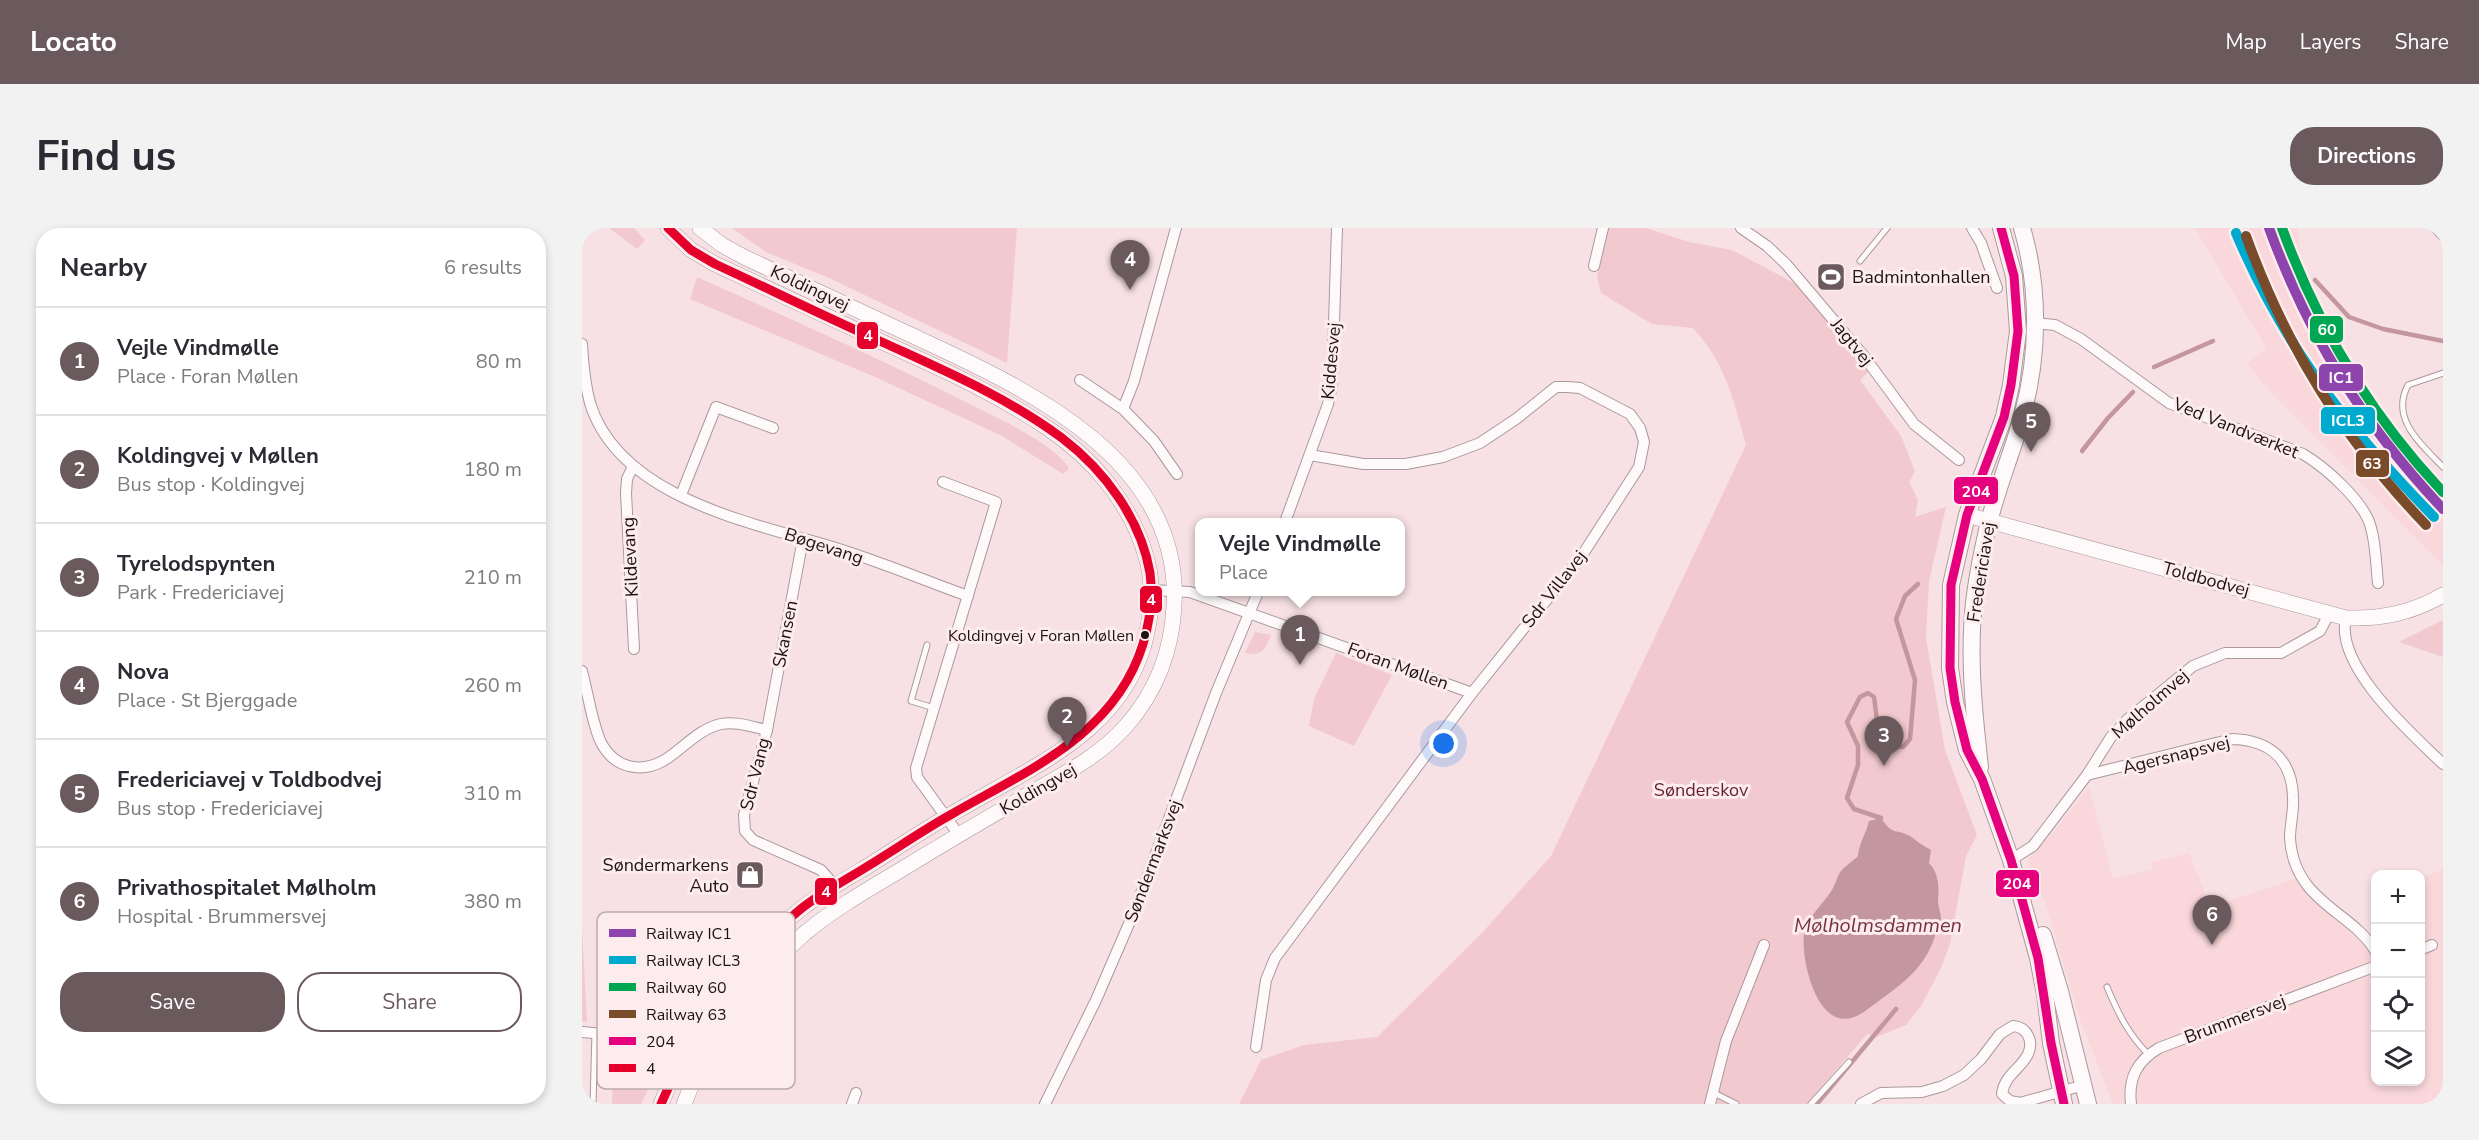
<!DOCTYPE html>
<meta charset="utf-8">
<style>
body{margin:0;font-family:"Nunito Sans",sans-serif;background:#f2f2f3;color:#2b2b33}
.controls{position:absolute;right:18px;bottom:18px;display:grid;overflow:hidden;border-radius:12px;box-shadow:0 3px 9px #0003}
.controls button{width:54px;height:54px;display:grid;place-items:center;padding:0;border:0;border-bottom:2px solid #e1e1e2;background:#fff;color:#2b2b33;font:30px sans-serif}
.you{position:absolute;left:862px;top:516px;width:21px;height:21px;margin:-15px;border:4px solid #fff;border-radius:50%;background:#1a73e8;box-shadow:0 0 0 9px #1a73e833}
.badge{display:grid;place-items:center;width:39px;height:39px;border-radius:50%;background:#6b5a5d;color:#fff;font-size:20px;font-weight:700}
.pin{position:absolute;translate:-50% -50px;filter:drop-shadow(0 2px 3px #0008)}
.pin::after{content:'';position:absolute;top:32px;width:21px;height:18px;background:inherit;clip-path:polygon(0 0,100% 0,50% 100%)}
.popup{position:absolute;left:613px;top:290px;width:210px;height:78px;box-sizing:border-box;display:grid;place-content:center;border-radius:12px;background:#fff;filter:drop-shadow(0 2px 4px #0005);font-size:20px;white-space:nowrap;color:#7c7c81}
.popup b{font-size:22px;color:#2b2b33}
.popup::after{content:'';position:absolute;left:50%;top:100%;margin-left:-12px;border:12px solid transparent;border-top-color:#fff}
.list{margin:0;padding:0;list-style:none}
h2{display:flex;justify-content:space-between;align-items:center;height:78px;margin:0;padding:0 24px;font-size:26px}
h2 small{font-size:20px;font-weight:400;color:#7c7c81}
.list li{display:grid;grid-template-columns:39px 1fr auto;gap:18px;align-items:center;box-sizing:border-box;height:108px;padding:0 24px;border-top:2px solid #e1e1e2}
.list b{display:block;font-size:22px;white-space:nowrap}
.list p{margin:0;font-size:20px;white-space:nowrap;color:#7c7c81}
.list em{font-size:20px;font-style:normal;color:#7c7c81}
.actions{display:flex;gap:12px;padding:18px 24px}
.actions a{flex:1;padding:14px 0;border:2px solid #6b5a5d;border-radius:24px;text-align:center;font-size:21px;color:#6b5a5d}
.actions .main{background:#6b5a5d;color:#fff}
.icon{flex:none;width:33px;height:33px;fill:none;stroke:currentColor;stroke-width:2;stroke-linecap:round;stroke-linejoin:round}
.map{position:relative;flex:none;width:1861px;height:876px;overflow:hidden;border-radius:24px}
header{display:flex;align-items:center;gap:36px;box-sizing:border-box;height:84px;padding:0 30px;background:#6b5a5d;color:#fff}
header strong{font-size:28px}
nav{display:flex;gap:33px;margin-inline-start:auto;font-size:21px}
.intro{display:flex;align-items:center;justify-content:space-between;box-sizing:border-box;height:144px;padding:0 36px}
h1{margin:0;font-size:42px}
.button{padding:15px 27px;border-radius:24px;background:#6b5a5d;color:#fff;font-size:21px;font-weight:700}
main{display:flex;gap:36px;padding:0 36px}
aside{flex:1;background:#fff;border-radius:24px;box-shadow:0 3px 9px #0003}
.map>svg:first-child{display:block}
.built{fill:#fad7db}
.green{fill:#f2c9ce}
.water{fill:#c4969d}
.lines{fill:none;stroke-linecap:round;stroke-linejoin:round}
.stream{stroke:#c4969d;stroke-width:4.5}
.lane-casing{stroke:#a9999b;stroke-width:7}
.street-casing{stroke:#a9999b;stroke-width:12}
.secondary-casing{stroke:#a9999b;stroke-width:16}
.primary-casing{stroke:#a9999b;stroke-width:18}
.lane{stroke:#fefafb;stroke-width:5}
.street{stroke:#fefafb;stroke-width:10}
.secondary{stroke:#fefafb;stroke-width:15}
.primary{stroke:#fefafb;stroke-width:16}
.rail{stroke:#b8b3b4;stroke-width:4.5;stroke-dasharray:8 8;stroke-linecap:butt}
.bus-1-casing{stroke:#fcecee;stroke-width:14}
.bus-2-casing{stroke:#fcecee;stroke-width:14}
.bus-1{stroke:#e5007d;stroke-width:9}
.bus-2{stroke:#e4002b;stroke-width:9}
.rail-1-casing{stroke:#fcecee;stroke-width:15}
.rail-2-casing{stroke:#fcecee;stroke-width:15}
.rail-3-casing{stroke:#fcecee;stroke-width:15}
.rail-4-casing{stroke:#fcecee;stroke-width:15}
.rail-1{stroke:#8e44ad;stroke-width:10}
.rail-2{stroke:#00a9ce;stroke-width:10}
.rail-3{stroke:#00a651;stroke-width:10}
.rail-4{stroke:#7a4b2a;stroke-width:10}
.bus-dot{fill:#1f1214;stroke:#fcecee;stroke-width:2}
.labels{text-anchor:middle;stroke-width:6;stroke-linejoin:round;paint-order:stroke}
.bus-label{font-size:16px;fill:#1f1214;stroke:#fcecee;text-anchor:end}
.poi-label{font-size:18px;fill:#1f1214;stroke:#fcecee;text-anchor:start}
.street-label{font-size:18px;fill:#1f1214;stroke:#fcecee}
.park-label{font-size:18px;fill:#651f30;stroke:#fcecee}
.water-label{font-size:20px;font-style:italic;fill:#783140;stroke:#fcecee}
.key{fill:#fcecee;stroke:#baabad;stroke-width:1.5}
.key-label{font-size:16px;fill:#1f1214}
.line-badge{stroke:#fcecee;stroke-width:2}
.badge-label{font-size:16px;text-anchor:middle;font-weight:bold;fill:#fff}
</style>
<header>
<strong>Locato</strong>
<nav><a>Map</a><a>Layers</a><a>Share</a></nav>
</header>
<div class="intro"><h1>Find us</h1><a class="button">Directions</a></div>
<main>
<aside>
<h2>Nearby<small>6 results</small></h2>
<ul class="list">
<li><span class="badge">1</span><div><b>Vejle Vindmølle</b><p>Place · Foran Møllen</p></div><em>80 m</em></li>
<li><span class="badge">2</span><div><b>Koldingvej v Møllen</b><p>Bus stop · Koldingvej</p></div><em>180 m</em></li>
<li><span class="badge">3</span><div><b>Tyrelodspynten</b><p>Park · Fredericiavej</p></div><em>210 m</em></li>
<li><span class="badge">4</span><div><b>Nova</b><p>Place · St Bjerggade</p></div><em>260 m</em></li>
<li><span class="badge">5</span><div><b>Fredericiavej v Toldbodvej</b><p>Bus stop · Fredericiavej</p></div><em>310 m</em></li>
<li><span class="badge">6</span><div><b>Privathospitalet Mølholm</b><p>Hospital · Brummersvej</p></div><em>380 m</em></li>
</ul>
<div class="actions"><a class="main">Save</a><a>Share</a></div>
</aside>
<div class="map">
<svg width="1861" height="876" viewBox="0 0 1861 876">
<rect width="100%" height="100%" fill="#f7e1e4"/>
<g class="built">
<path d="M1613,0h102l5,40 42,88 53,80 46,48v81l-176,-177 -20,-24 19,-16z"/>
<path d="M1507,559l24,92 39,-10v-7l37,-9 22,54 86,-29 70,69 8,-4 1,139h44v-159l6,-3 -5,-19v-22l22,-10v235h-330l-32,-82 -35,-116 -18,-47 27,-29z"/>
</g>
<g class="green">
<path d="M27,0h25l11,12 -8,9z"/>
<path d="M150,0h285l-10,135 -178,-85 -63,-26z"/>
<path d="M1026,0h38l43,14 43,8 66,35 70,87 -8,8 41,56 14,35 -6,11 9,18 -3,17 31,-10 -17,74 -3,57 19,112 32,85 -11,21 -16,88 -9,24 -20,38 -15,19 -30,12 -9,-3 -60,70h-568l22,-44 43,-15 73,-8 104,-103 70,-78 195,-411c-13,-46 -20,-81 -53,-117l-41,-4 -51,-31 -4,-16z"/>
<path d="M115,49c89,40 178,79 265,123 27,14 93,43 107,69l-6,5 -61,-38 -129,-60 -183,-77z"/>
<path d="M1861,392v37l-44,-15z"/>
<path d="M673,404l16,3c-6,15 -8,21 -26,18z"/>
<path d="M754,425l56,22 -38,71 -45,-20 5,-27z"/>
<path d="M0,700l5,94 -5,-1z"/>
<path d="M19,816c19,3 47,2 59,20l-19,40h-29l1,-49h-14z"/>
</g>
<path class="water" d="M1299,590c13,19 15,10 29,18 7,5 13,10 21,14l-2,13c10,10 10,24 9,38 0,6 3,12 3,18 -1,5 -4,12 -6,17 -10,32 -33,48 -59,67 -11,8 -23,19 -37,15 -26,-6 -38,-62 -35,-84 3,-18 21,-31 29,-46 3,-5 4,-12 8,-17 4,-5 12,-10 17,-15 1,-13 8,-22 11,-35z"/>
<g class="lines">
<g class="stream">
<path d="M1733,52l34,37 34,12 60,12"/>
<path d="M1572,139l59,-26"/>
<path d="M1500,223l26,-33 25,-26"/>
<path d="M1299,590l-27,-9 -7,-11 11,-33v-19l-11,-24 13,-25 8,-4 6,4 3,23 15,26 11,1 7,-8 5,-59 -19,-61 9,-23 13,-12"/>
<path d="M1235,876l79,-95"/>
</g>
<g class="lane-casing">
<g id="lane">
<path d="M1851,0l10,11"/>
<path d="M1278,33l27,-33"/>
<path d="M1861,145l-35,12c-18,34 13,59 35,82"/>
<path d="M345,417l-16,56 23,7"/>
<path d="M1525,759c11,26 21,47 41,67"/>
<path d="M1132,865l22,11"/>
<path d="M11,876l2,-72"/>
<path d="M1229,876l38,-42"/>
</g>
</g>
<g class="street-casing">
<g id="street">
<path d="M1159,0l26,18 19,18 77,91 51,69 45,36"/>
<path d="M1390,0l9,15 16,45"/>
<path d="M0,1v-1"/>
<path d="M1012,38l9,-38"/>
<path d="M1452,95l21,2 26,14 88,64 134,51c22,13 62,48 68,74 5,17 5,37 7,55"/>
<path d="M0,116c1,20 3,40 8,59 28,92 156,119 236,142 48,14 95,34 142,51"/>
<path d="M498,152l43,29 31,32 23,33"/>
<path d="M541,181l11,-28 42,-153"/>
<path d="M51,238l-6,13 -1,14 8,156"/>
<path d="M361,254l53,20 -80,266 1,9 42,58"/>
<path d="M99,267l35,-88 57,21"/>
<path d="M703,294l43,-118 4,-18 5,-158"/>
<path d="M221,311l-36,191 -23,85 1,16 8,9 68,30 14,16"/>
<path d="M569,362l39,2 282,101"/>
<path d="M1764,390c-12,48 66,116 97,146"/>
<path d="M0,443c5,18 12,62 21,75 13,22 38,27 60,15 20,-12 35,-32 58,-37 15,-3 31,3 46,6"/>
<path d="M1505,547l145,-36c36,1 60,19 61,58 1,14 -3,28 -3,41 1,17 7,34 17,47 20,26 52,38 69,67"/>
<path d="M1429,632l22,-14 54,-71 24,-38 17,-18 65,-53 32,-13h56l39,-22 9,-17"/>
<path d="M62,694l55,5 43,40"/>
<path d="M1838,722l12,-5"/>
<path d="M0,804l43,4 62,13"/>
<path d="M674,819l10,-67 9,-22 197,-265 109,-136 58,-90 5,-25 -4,-14 -10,-14 -50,-26 -13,-1h-11l-40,32 -36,24 -37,14 -37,7h-43l-53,-9"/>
<path d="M270,876l4,-11"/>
<path d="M463,876l51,-104 38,-88 82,-219 42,-101"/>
<path d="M1128,876l16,-63 38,-96"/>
<path d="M1279,876l20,-11 41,-1 21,-6 21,-11 17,-16 19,-25 13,-8c14,1 21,15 15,28 -7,15 -24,21 -26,40l8,7 10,2 64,-18"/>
<path d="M1549,876c-3,-26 6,-43 28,-56l217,-82"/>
</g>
</g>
<g class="secondary-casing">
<g id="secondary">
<path d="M1385,287l379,103c36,1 66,-5 97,-23"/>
<path d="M79,876c29,-74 78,-147 141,-196 21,-16 44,-29 66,-42 32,-20 63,-41 96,-59 76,-44 164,-80 183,-175 5,-23 6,-49 0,-72 -15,-56 -54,-102 -101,-133 -51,-34 -108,-60 -164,-85 -56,-26 -112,-52 -167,-78l-24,-14 -23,-22"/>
<path d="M102,876c23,-62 72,-128 121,-171 29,-24 62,-43 94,-62 41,-25 83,-50 125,-74 36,-21 75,-40 102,-71 30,-34 46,-76 48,-120 9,-148 -151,-219 -263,-271 -55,-26 -111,-52 -167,-78l-22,-12 -22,-17"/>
</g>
</g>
<g class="primary-casing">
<g id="primary">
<path d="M1419,0l13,48 4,55 -7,54 -7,32 -37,98 -16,70 -1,83 5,34 12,48 15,29 29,81 27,98 7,36 6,49 13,61"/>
<path d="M1398,539c-5,-45 -10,-92 -8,-137 1,-32 7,-64 14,-95 8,-40 25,-78 36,-118 17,-61 18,-128 0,-189"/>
<path d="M1461,707l17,56 28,113"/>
</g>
</g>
<use href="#lane" class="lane"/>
<use href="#street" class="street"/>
<use href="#secondary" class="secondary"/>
<use href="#primary" class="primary"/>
<path class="rail" d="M1699,0l6,22"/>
<g class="bus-1-casing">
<path id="bus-1" d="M1419,0l13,48 4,55 -7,54 -7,32 -37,98 -16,70 -1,83 5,34 12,48 15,29 29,81 27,98 13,85 13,61"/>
</g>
<g class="bus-2-casing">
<path id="bus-2" d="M79,876c32,-75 76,-144 141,-196 20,-16 44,-28 66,-42 28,-17 55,-36 84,-52 76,-44 163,-79 191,-170 7,-23 10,-47 7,-71 -9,-54 -46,-103 -88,-135 -55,-41 -119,-68 -180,-96 -56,-25 -111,-52 -167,-78l-24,-14 -23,-22"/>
</g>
<use href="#bus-1" class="bus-1"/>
<use href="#bus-2" class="bus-2"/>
<g class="rail-1-casing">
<path id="rail-1" d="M1687,0c40,109 94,196 174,281"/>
</g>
<g class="rail-2-casing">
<path id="rail-2" d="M1654,5c48,114 113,197 198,284"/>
</g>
<g class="rail-3-casing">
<path id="rail-3" d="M1700,0c36,99 88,187 161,264"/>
</g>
<g class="rail-4-casing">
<path id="rail-4" d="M1664,8c41,113 97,202 180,289"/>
</g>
<use href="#rail-1" class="rail-1"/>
<use href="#rail-2" class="rail-2"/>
<use href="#rail-3" class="rail-3"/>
<use href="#rail-4" class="rail-4"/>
</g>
<defs>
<g id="stadium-square" transform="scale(1.5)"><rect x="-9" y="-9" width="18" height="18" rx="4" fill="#6b5a5d" stroke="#fcecee"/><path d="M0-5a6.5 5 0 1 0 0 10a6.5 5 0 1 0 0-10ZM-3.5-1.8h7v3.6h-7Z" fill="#fff"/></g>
<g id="shop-square" transform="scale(1.5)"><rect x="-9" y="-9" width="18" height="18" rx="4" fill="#6b5a5d" stroke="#fcecee"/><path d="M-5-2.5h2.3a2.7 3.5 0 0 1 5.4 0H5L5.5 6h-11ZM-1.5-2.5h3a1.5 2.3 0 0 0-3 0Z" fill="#fff"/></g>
</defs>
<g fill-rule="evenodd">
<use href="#stadium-square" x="1249" y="49"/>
<use href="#shop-square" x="168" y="647"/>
</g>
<circle class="bus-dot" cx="563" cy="407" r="5"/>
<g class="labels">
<g class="bus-label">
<text x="552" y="413">Koldingvej v Foran Møllen</text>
</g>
<g class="poi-label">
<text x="1270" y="55">Badmintonhallen</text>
<text x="147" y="643" text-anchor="end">Søndermarkens<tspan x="147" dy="21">Auto</tspan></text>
</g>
<g class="street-label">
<text transform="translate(228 60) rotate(25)" y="6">Koldingvej</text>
<text transform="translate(1270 114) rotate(51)" y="6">Jagtvej</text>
<text transform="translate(749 133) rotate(-85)" y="6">Kiddesvej</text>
<text transform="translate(1654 200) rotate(22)" y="6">Ved Vandværket</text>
<text transform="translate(242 318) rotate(18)" y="6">Bøgevang</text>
<text transform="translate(48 329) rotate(-93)" y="6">Kildevang</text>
<text transform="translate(1399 344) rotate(-81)" y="6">Fredericiavej</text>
<text transform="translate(1624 351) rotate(15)" y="6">Toldbodvej</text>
<text transform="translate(972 361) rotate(-52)" y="6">Sdr Villavej</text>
<text transform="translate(203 406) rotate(-79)" y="6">Skansen</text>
<text transform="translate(816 438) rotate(20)" y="6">Foran Møllen</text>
<text transform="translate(1568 476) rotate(-41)" y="6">Mølholmvej</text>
<text transform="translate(1594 527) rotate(-14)" y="6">Agersnapsvej</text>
<text transform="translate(173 546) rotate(-76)" y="6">Sdr Vang</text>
<text transform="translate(456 561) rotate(-30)" y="6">Koldingvej</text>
<text transform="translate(571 633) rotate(-69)" y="6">Søndermarksvej</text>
<text transform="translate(1653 791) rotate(-21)" y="6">Brummersvej</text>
</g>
<g class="park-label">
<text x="1119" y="568">Sønderskov</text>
</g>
<g class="water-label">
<text x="1296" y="704">Mølholmsdammen</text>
</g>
</g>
<rect x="15" y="684" width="198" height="177" rx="9" class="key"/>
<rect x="27" y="701" width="27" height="8" fill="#8e44ad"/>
<rect x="27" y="728" width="27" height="8" fill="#00a9ce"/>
<rect x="27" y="755" width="27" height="8" fill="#00a651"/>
<rect x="27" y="782" width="27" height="8" fill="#7a4b2a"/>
<rect x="27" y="809" width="27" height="8" fill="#e5007d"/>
<rect x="27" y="836" width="27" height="8" fill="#e4002b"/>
<g class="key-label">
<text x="64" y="711">Railway IC1</text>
<text x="64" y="738">Railway ICL3</text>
<text x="64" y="765">Railway 60</text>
<text x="64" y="792">Railway 63</text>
<text x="64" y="819">204</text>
<text x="64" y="846">4</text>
</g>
<g class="line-badge">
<rect x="1727" y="87" width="35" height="29" rx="6" fill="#00a651"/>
<rect x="274" y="93" width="23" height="29" rx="6" fill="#e4002b"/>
<rect x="1736" y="135" width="46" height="29" rx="6" fill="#8e44ad"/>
<rect x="1738" y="178" width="56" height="29" rx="6" fill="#00a9ce"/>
<rect x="1773" y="221" width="35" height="29" rx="6" fill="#7a4b2a"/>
<rect x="1371" y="248" width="46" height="29" rx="6" fill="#e5007d"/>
<rect x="557" y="357" width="24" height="29" rx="6" fill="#e4002b"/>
<rect x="1413" y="641" width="45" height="29" rx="6" fill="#e5007d"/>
<rect x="232" y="649" width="24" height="29" rx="6" fill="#e4002b"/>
</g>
<g class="badge-label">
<text x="1745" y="107">60</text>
<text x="286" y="113">4</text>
<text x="1759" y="155">IC1</text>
<text x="1766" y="198">ICL3</text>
<text x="1790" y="241">63</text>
<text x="1394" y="269">204</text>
<text x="569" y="377">4</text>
<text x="1435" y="661">204</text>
<text x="244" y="669">4</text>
</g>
</svg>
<div class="controls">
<button>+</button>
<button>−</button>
<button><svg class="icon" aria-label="locate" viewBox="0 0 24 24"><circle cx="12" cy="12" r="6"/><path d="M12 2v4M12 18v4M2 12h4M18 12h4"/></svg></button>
<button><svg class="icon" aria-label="layers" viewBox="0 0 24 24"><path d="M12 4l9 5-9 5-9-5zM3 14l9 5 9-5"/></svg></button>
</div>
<div class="you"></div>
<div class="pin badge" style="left:718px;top:437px">1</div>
<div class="popup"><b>Vejle Vindmølle</b>Place</div>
<div class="pin badge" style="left:485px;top:519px">2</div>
<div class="pin badge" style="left:1302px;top:538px">3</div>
<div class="pin badge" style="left:548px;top:62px">4</div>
<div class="pin badge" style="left:1449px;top:224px">5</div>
<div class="pin badge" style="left:1630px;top:717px">6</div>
</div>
</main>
